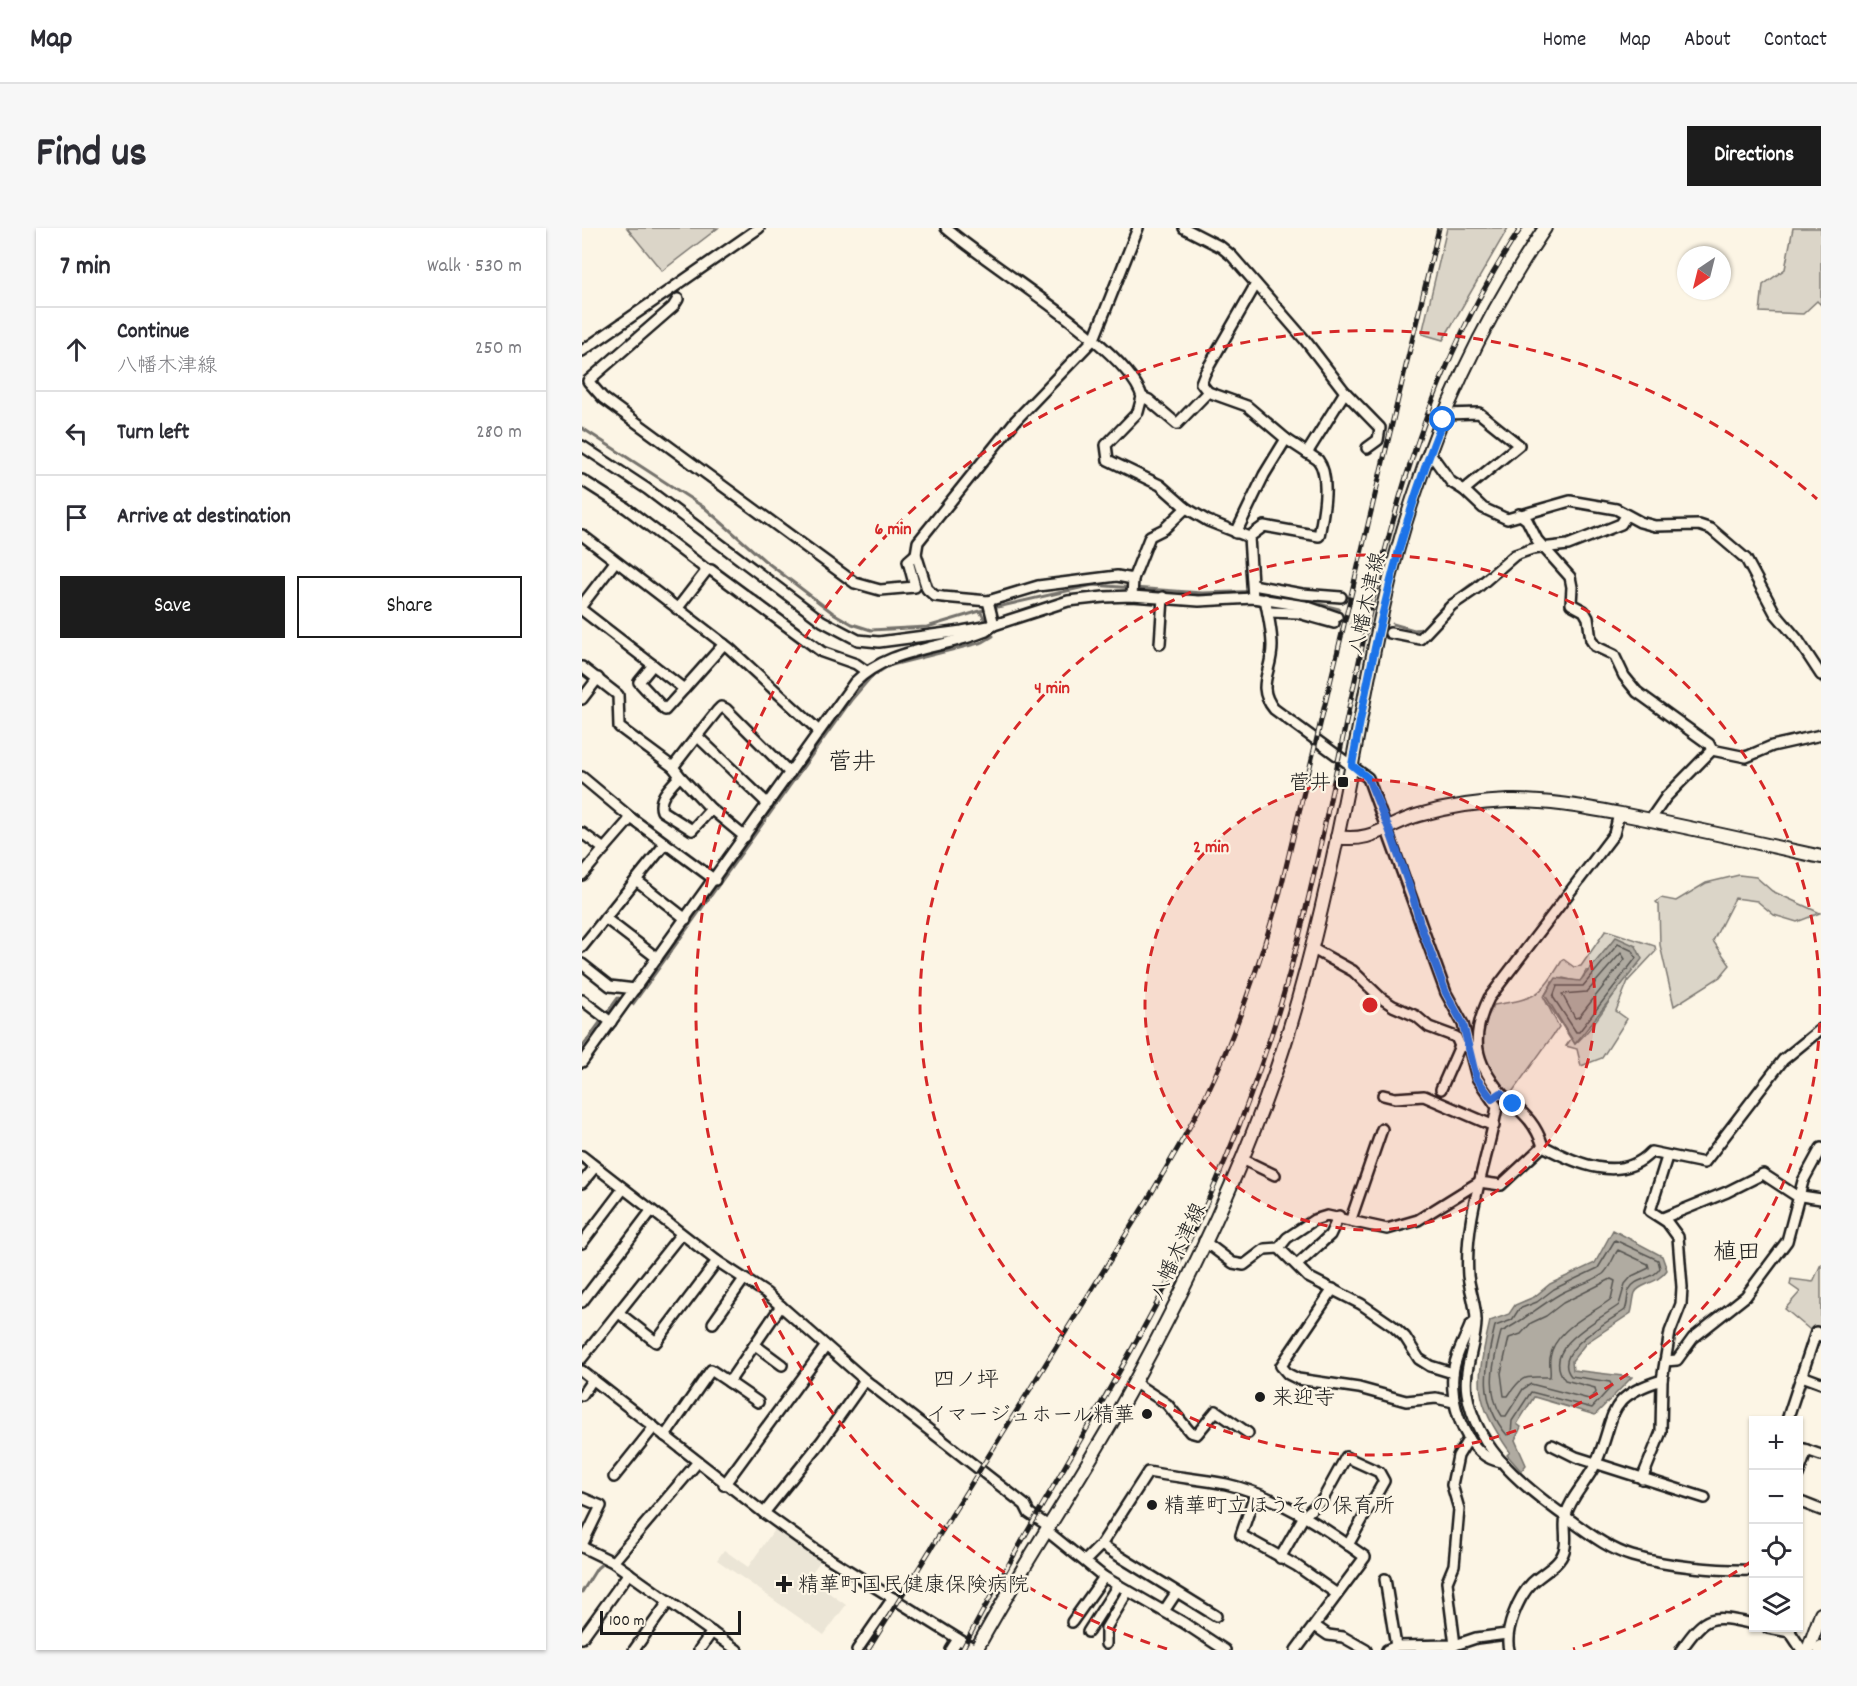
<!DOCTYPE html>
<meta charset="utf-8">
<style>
body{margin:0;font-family:Dekko,"Klee One",sans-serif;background:#f7f7f7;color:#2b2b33}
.controls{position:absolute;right:18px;bottom:18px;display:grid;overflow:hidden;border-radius:0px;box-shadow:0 2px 4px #0004}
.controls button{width:54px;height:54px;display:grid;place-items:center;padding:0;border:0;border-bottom:2px solid #e1e1e2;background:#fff;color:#2b2b33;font:30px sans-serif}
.compass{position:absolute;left:1095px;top:18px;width:54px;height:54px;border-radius:50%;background:#fff;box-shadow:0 2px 4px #0004;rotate:215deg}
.scale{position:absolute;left:18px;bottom:15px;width:141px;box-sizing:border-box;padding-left:6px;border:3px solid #1c1c1c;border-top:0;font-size:16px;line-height:21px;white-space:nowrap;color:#1c1c1c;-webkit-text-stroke:4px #fcf5e5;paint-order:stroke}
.stop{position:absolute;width:18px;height:18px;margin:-14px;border:4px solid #1a73e8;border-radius:50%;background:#fff}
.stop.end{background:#1a73e8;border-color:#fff;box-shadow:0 2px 6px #0008}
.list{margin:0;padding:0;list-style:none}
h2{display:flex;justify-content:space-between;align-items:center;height:78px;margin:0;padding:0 24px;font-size:26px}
h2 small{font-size:20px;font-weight:400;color:#7c7c81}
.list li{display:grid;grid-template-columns:39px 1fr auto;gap:18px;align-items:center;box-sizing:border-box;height:84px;padding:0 24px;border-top:2px solid #e1e1e2}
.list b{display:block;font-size:22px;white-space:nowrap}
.list p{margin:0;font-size:20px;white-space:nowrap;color:#7c7c81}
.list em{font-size:20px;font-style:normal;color:#7c7c81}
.actions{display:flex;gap:12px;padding:18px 24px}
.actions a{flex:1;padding:14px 0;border:2px solid #1c1c1c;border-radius:0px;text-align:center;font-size:21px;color:#1c1c1c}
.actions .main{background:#1c1c1c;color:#fff}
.icon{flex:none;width:33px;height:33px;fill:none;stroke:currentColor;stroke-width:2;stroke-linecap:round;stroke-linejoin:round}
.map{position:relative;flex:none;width:1239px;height:1422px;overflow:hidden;border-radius:0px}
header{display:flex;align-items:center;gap:36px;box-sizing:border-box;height:84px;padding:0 30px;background:#fff;border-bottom:2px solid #e1e1e2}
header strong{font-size:28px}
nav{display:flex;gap:33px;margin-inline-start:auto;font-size:21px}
.intro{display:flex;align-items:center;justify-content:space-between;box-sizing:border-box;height:144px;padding:0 36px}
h1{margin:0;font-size:42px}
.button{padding:15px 27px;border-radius:0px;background:#1c1c1c;color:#fff;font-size:21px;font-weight:700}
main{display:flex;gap:36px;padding:0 36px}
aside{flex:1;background:#fff;border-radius:0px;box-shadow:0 2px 4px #0004}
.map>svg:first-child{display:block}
.built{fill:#ebe5d6}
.green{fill:#dbd5c8;stroke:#7c7872;stroke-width:1.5;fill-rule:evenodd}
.water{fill:#b0aba1;stroke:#75726c;stroke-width:1.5}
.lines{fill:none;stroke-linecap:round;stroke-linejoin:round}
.shore{stroke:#575551;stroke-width:1.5}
.stream{stroke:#75726c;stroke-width:3}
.minor-tunnel{stroke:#dad4c7;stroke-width:9;stroke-dasharray:9 4.5;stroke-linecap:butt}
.minor-casing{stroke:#1c1c1c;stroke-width:14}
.major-casing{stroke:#1c1c1c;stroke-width:16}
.minor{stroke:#fcf5e5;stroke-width:9}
.major{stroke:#fcf5e5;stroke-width:12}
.rail-casing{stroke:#1c1c1c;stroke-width:5}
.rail{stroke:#fcf5e5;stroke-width:3;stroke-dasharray:9;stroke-linecap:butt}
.route{stroke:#1a73e8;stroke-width:8}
.ring{fill:none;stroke:#d62828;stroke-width:3;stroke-dasharray:10 8}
.poi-dot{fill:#1c1c1c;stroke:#fcf5e5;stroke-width:2}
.labels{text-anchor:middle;stroke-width:4.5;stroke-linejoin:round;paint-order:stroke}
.street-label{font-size:21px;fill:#1c1c1c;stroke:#fcf5e5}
.poi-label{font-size:21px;fill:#1c1c1c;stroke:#fcf5e5;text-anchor:start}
.neighbourhood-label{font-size:22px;fill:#1c1c1c;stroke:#fcf5e5}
.quarter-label{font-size:24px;fill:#1c1c1c;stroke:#fcf5e5}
.centre{fill:#d62828;stroke:#fcf5e5;stroke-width:3}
.ring-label{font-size:18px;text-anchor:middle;font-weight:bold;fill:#d62828;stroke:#fcf5e5;stroke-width:4.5;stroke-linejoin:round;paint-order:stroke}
</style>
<header>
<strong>Map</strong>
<nav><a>Home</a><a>Map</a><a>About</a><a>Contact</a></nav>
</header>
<div class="intro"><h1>Find us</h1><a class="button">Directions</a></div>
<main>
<aside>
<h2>7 min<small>Walk · 530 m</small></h2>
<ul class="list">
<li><svg class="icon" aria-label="ahead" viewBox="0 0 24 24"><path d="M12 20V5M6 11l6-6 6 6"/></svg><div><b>Continue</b><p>八幡木津線</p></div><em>250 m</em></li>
<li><svg class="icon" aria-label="left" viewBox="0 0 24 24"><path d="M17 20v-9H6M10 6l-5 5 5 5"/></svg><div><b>Turn left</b></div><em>280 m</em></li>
<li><svg class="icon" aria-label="arrive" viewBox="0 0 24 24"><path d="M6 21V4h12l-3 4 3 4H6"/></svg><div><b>Arrive at destination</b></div></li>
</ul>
<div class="actions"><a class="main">Save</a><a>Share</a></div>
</aside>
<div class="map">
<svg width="1239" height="1422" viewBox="0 0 1239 1422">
<rect width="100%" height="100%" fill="#fcf5e5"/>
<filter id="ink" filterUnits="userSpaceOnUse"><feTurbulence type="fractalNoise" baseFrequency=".0167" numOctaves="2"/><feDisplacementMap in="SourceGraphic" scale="12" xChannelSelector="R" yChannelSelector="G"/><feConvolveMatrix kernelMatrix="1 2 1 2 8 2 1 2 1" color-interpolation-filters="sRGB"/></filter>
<g filter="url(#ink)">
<path class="built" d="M194,1299l47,30 -15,21 38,27 -22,30 -107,-75 7,-10 24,17z"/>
<g class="green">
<path d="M45,0h91l-56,43z"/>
<path d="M865,0h61l-65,112 -21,-6z"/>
<path d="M1211,0h28v77l-4,-4 -14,13 -43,-2 3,-27 22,-16z"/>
<path d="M1157,647l17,2 16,14 48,22 -23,9 -23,-7 -17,-14 -22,-3 -22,43 17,24 -10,12 -46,29 -14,-61 -1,-40 -3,-3 5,-4 15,3 30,-18z"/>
<path d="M1024,702l49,16 1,5 -28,30 -12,30 11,8 -25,39 -21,8 -4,-17 -11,-3 5,-7 -28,-43 16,31 -49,68c-17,-8 -30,-45 -28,-64 1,-8 8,-18 12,-26 43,-7 46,-8 69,-46l11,8 7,-1zM1056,737c-23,22 -39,58 -63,79l-30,-49 7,-13 11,-4 17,4 6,-11z"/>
<path d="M1239,1036v75l-36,-30 15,-17 -10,-7 1,-6 22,3z"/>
</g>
<g class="water">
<path d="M1034,709l20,9 6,13 -67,85 -30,-49 11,-17 24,3z"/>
<path d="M1031,1002l49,26 5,14c-9,14 -29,14 -32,23 -2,6 -2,14 -4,20l-45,30 -14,18 1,9 59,7 -37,38 -61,-18 -17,27 4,3 -6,13 11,25 -5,6 -14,-16 3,-3c-38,-55 -34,-68 -20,-131l19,-7 6,-9 19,-8 16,-13 45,-21z"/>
</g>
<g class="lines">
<g class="shore">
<path d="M1036,716l15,7 3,7 -57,74h-3l-23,-35 4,-11h26z"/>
<path d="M1039,725l4,6 -46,58 -4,1 -13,-24 25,-2z"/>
<path d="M1033,1012l43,20 2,8c-6,12 -25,9 -31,22 -2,6 -1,13 -4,20 -15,11 -75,41 -54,66l39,6 2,4 -20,22 -61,-16 -19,29 -1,13 -4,1c-29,-34 -22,-68 -12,-109l17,-6 7,-11 18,-7 17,-13 44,-21z"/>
<path d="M1036,1022l30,14 1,4 -17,8 -7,8 -6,21c-20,15 -80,43 -54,75l30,8 1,5 -7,6 -58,-15 -8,5 -17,27h-4c-17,-25 -8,-57 -1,-84 21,-10 38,-26 59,-38 14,-8 30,-11 43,-20 7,-6 10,-17 15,-24z"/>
<path d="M1029,1051l4,2 -4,18c-20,16 -57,30 -61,59 -1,6 1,13 0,19 -24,1 -26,-5 -42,19h-4l-3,-23 8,-35 12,-4 10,-11 15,-7 17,-13z"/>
</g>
<g class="stream">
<path d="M0,200l123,80 59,52 69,53 19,11 19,6 56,-3 53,-16 113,-26 109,8 63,-2"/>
<path d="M1015,302l22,-11 30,9"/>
<path d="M1124,304l23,18"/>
<path d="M692,365l65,16"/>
<path d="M398,383l5,9"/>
<path d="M811,396l21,6 9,-1 20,-23 68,-52"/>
<path d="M1222,428l17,26"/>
<path d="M0,819l36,-49 15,6 219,-305 18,-21 18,-12 95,-24 10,-6"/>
<path d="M0,1364l15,-24 18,-15"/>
</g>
<path class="minor-tunnel" d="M755,389l53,16"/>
<g class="minor-casing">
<g id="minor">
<path d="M364,0c43,38 183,121 196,169l-4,15 -32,33 2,15 52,25 26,23 22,13 41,16 4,61"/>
<path d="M602,0l37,19 11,9 73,84 40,52 -38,61"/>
<path d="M96,71l-5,8 -85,74 15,17 252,185 25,7 35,-3 -7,-26 8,-7"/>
<path d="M0,123l177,-123"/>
<path d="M626,164l-7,-9 4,-10 51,-89"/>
<path d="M763,164l35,36 -2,12 -11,8"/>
<path d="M560,169l7,3 28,24 31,-32 39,14 39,33 32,21c13,17 5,55 1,76l-55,-10 -15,11"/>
<path d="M0,218l65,43 175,132 36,19 21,2 83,-11 32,-6 74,-24 36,-4 28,-1 67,5 54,-3 52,8 32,11"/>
<path d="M848,225l21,29 13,8 55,-45 -40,-32 -34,1"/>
<path d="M0,252l44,28 81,62"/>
<path d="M882,262l19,18 24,11 63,-18 46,8 24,13 15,4 44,-1 12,4 35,30 29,54 23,27 23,35"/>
<path d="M937,286l8,6 10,20 33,37 2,10 -1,17 13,7 4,7 3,22 4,6 19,9 10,21 13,16 72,52 3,6"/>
<path d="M654,305l28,-58 22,-36"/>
<path d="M0,307l147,113 90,83"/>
<path d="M551,351l-16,-3 -79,10 -50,15 -45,-4 -8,-1 -8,-7 -11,-35 2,-12 98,-122 78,-81 44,-111"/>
<path d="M671,357l49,9 39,3"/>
<path d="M550,368l1,-17 17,-43 14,-7 22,-21"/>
<path d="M683,371c3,15 7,32 7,47 0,26 -17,40 2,63l94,69 78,215 17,31 14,54 20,29c-10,56 -33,111 -29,169 2,15 8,29 8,45 0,24 -13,47 -9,72 9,58 62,98 106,129 18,13 38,28 59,34 34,10 86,15 122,14"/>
<path d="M0,377l33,-43"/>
<path d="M95,381l30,-39h4l111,82 34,12 10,7"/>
<path d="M0,382l71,55 -14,17 26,28 19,-21"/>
<path d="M686,384l30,1 36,10"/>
<path d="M808,405l30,6 32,-34 25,-17 38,-33 17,-6 36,-4 53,-21 5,-8"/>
<path d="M578,416l3,-47"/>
<path d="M71,437l31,24 40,-45"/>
<path d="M0,439l36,28 1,32 54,40 7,9c-8,9 -23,22 -18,35l30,19 19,-21 -31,-33"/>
<path d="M0,471l16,-21"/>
<path d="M115,508l20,-25 4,-4 5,2 64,64"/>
<path d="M91,539l24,-31 71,68"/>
<path d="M0,549l49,41 84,62"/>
<path d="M129,581l34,28"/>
<path d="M1068,592l16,-23 46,-47 34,7 26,-11 49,-11"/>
<path d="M0,605l22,16 27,-31"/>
<path d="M0,647l22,-26"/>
<path d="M54,652l50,39"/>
<path d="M23,690l52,40"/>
<path d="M0,719l83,-103"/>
<path d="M731,721l40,22 28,27 12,8 23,10 13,11 27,10 4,9 10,1"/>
<path d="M0,736l28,22 25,3"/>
<path d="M0,772l29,22"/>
<path d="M0,834l272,-379c34,-35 88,-34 132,-52l8,-6 -6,-24"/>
<path d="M859,861l19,-43"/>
<path d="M919,865c-27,-32 -31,-56 -12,-95l125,-164 5,-20"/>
<path d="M801,867l12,3 29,-2 70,30"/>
<path d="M914,868l5,-3c20,19 33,26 42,53"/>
<path d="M0,928l135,105 49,32 99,87 160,125 4,8 21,14"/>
<path d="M660,931l33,16"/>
<path d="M0,955l13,-16"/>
<path d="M1081,990l64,-26 36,-18 32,21 26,4"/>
<path d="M769,991l31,-90"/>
<path d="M622,1013l29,22 11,2 21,-16 14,-1 29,29 53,27 32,22 12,11 14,22 11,7 23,7"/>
<path d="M0,1015l41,-54"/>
<path d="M697,1020l8,-10 27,-18 13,-4 60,13 31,-9 61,-38 22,3 42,-39c32,17 78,38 108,6l53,11 79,-103 38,-31"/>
<path d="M715,1037l33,-30 9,-19"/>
<path d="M751,1061l-52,77 7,8 10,5 61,9 47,13 30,-3 18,4"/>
<path d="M0,1074l69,-91"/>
<path d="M37,1085l37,29 61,-81"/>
<path d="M894,1093l-6,5c-6,15 -16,32 -17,49 -3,31 14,82 49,87"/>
<path d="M131,1095l31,-44"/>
<path d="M173,1117l27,20"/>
<path d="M0,1130l99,-124"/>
<path d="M1083,1133l12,-1 16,-22 53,-42 41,-55 16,-60 18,-33"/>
<path d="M0,1143l182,142 50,36 162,101"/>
<path d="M1220,1148l19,7"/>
<path d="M147,1154l29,20"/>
<path d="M553,1155l32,21 23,28 7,2 19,-23 32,22"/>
<path d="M0,1167l11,-16"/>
<path d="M1205,1192l29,-88 5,4"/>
<path d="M83,1208l46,-66 18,12 52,-76"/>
<path d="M970,1217l24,12 129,41"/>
<path d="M1216,1219l23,8"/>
<path d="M1216,1247l9,-25"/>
<path d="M32,1249l40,-50"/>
<path d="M1060,1251l19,-47 1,-52 8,-48 11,-28 1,-17 -4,-50 -11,-15 -17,-11 17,-54"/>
<path d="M142,1257l102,-139"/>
<path d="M673,1266l-14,41 56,31 40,28"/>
<path d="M0,1270l19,8 -19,39"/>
<path d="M1216,1273l23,9"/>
<path d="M182,1285l57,-71 44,-62"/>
<path d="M465,1303l57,46 80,46 41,27"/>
<path d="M519,1317l115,71"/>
<path d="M0,1319l31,15 124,88"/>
<path d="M698,1330l24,-42 19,-17 23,-42 33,15 5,9 -36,64"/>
<path d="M503,1333l16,-16 47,-73c26,5 52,7 78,12 50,11 98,43 139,73l-69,93"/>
<path d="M31,1334l84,-99"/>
<path d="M803,1351l11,67"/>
<path d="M582,1383l12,-18"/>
<path d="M490,1394l32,-45"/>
<path d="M733,1398l13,9 15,2 23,13"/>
<path d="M1186,1400l22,4"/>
<path d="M1209,1400l-1,4 12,18"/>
<path d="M506,1404l30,-47"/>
<path d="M0,1410l47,-65"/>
<path d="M524,1416v-16l22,-37"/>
<path d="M52,1422l35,-49"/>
<path d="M117,1422l13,-18"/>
<path d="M275,1422l36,-52"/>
<path d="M369,1422l7,-11"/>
<path d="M805,1422l9,-4 59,-1 21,-7 31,-4"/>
<path d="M867,1422l6,-5 -8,-63 7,-17 5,-56 -7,-24 6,-29 11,-18"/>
<path d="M927,1422c-5,-19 9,-53 23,-67 10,-10 28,-18 32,-32 4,-11 -1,-25 2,-36 5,-19 22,-34 30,-52 21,-47 7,-65 66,-83"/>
<path d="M1099,1422c26,-37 30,-35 73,-26"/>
</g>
</g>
<g class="major-casing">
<g id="major">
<path d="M755,609c36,6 50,-13 82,-22 28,-8 59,-13 89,-14 38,-1 76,6 113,13 67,13 133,28 200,43"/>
<path d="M394,1422c49,-91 109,-176 158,-267 57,-105 115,-227 151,-340 29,-92 49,-185 67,-279 17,-89 32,-179 61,-265 31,-95 76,-188 132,-271"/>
<path d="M1226,1422l13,-36"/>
<path d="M1238,1422l1,-3"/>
</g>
</g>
<use href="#minor" class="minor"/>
<use href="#major" class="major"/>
<g class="rail-casing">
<g id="rail">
<path d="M286,1422l280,-451c23,-39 47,-79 66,-121 27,-58 47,-120 65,-182l160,-668"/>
<path d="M380,1422c64,-123 140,-241 204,-364 44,-82 79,-169 107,-257 84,-266 88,-562 248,-801"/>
</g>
</g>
<use href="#rail" class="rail"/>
</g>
</g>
<g class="lines" filter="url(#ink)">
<path class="route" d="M861,192c-45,111 -70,227 -91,345l16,13 21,51 24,68 7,27 26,69 17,31 13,54 16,21 9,-6 12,11"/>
</g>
<circle cx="788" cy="777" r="225" fill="#d62828" fill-opacity=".12"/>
<g class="ring">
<circle cx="788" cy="777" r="225"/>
<circle cx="788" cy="777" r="450"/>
<path d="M1170 1333A675 675 0 0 1 991 1421M585 1421A675 675 0 1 1 1235 271"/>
</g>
<g class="poi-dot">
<rect x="755" y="548" width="12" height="12" rx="3"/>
<circle cx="678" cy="1169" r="6"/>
<circle cx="565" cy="1186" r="6"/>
<circle cx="570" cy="1277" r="6"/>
<path d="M199 1347h6v6h6v6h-6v6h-6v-6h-6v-6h6z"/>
</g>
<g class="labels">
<g class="street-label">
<text transform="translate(784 375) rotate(-77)" y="7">八幡木津線</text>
<text transform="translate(595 1023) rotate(-65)" y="7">八幡木津線</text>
</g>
<g class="poi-label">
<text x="749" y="561" text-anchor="end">菅井</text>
<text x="690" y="1176">来迎寺</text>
<text x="553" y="1193" text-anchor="end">イマージュホール精華</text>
<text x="582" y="1284">精華町立ほうその保育所</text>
<text x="216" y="1363">精華町国民健康保険病院</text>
</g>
<g class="neighbourhood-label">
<text x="384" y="1158">四ノ坪</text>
</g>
<g class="quarter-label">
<text x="270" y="541">菅井</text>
<text x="1155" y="1031">植田</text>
</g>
</g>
<circle cx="788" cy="777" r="9" class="centre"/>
<g class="ring-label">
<text x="311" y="306">6 min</text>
<text x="470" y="465">4 min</text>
<text x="629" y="624">2 min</text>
</g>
</svg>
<div class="controls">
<button>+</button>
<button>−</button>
<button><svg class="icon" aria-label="locate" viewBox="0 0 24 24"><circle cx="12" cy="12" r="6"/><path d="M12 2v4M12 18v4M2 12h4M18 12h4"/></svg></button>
<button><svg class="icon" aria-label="layers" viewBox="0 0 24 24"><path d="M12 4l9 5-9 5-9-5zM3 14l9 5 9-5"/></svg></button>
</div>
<svg class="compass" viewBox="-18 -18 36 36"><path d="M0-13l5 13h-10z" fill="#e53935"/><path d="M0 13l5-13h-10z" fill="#7c7c81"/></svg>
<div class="scale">100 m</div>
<div class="stop" style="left:861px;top:192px"></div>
<div class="stop end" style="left:931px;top:876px"></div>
</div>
</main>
